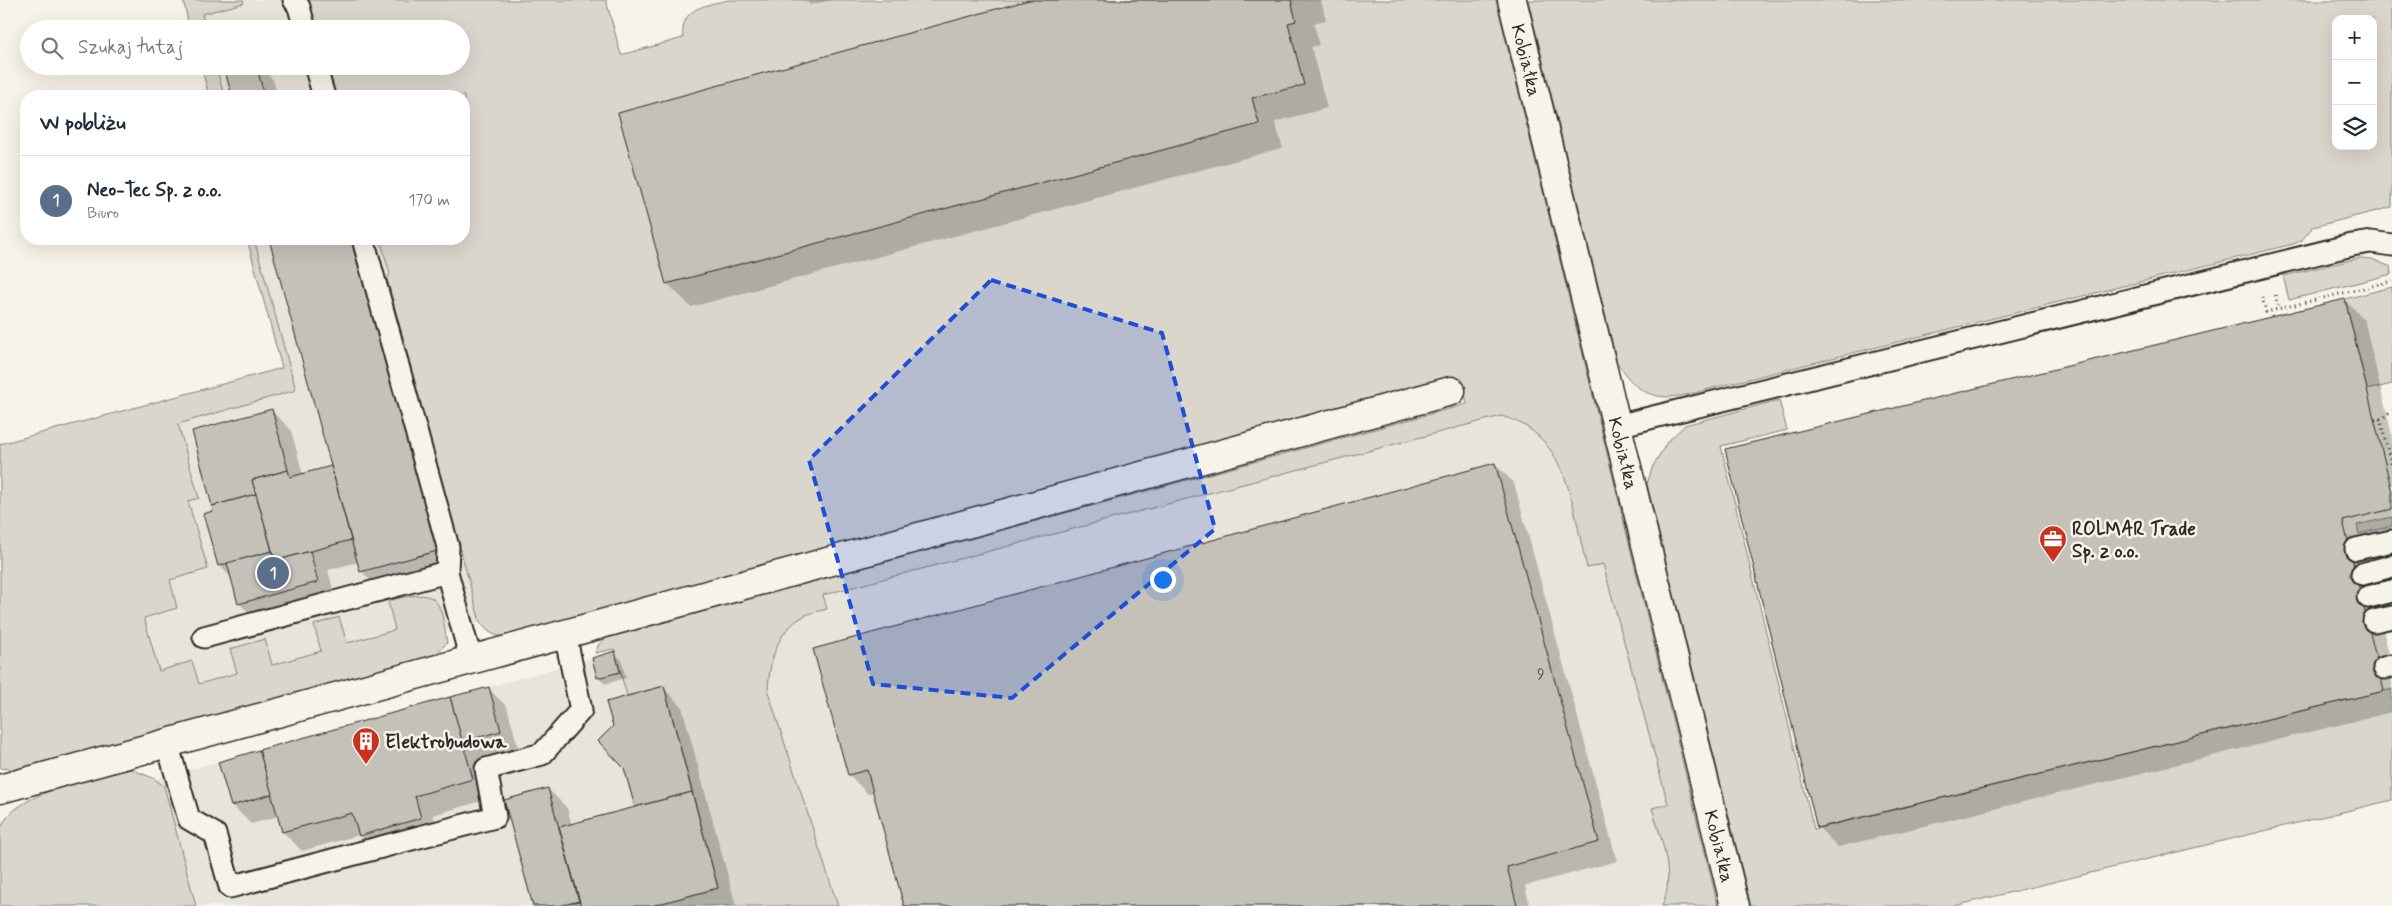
<!DOCTYPE html>
<html lang="pl">
<meta charset="utf-8">
<style>
body{margin:0;font-family:Mynerve,sans-serif;background:#f6f6f7;color:#1f2937}
.controls{position:absolute;right:15px;top:15px;display:grid;overflow:hidden;border-radius:10px;box-shadow:0 5px 20px #0002}
.controls button{width:45px;height:45px;display:grid;place-items:center;padding:0;border:0;border-bottom:1px solid #e0e1e3;background:#fff;color:#1f2937;font:25px sans-serif}
.you{position:absolute;left:1162px;top:579px;width:18px;height:18px;margin:-12px;border:4px solid #fff;border-radius:50%;background:#1a73e8;box-shadow:0 0 0 8px #1a73e833}
.badge{display:grid;place-items:center;width:32px;height:32px;border-radius:50%;background:#c8321e;color:#fff;font-size:16px;font-weight:700}
.pin{position:absolute;translate:-50% -50%;border:2px solid #fff;box-shadow:0 1px 5px #0006}
.list{margin:0;padding:0;list-style:none}
h2{display:flex;justify-content:space-between;align-items:center;height:65px;margin:0;padding:0 20px;font-size:21px}
h2 small{font-size:16px;font-weight:400;color:#747a83}
.list li{display:grid;grid-template-columns:32px 1fr auto;gap:15px;align-items:center;box-sizing:border-box;height:90px;padding:0 20px;border-top:1px solid #e0e1e3}
.list b{display:block;font-size:19px;white-space:nowrap}
.list p{margin:0;font-size:16px;white-space:nowrap;color:#747a83}
.list em{font-size:16px;font-style:normal;color:#747a83}
.icon{flex:none;width:28px;height:28px;fill:none;stroke:currentColor;stroke-width:2;stroke-linecap:round;stroke-linejoin:round}
.map{position:relative;flex:none;width:2392px;height:906px;overflow:hidden}
.search{position:absolute;background:#fff;box-shadow:0 5px 20px #0002;left:20px;top:20px;width:450px;height:55px;display:flex;align-items:center;gap:12px;box-sizing:border-box;padding:0 18px;border-radius:28px;color:#747a83;font-size:19px}
.panel{position:absolute;background:#fff;box-shadow:0 5px 20px #0002;left:20px;top:90px;width:450px;height:155px;border-radius:20px}
.map>svg:first-child{display:block}
.built{fill:#e8e4da}
.green{fill:#dad6cc;stroke:#82807c;fill-rule:evenodd}
.shadow{fill:#0003}
.building{fill:#c4c1b9;stroke:#2b2b2b}
.lines{fill:none;stroke-linecap:round;stroke-linejoin:round}
.lane-casing{stroke:#2b2b2b;stroke-width:25}
.street-casing{stroke:#2b2b2b;stroke-width:31}
.path{stroke:#2b2b2b;stroke-width:3;stroke-dasharray:1 4;stroke-linecap:butt}
.lane{stroke:#f7f3e8;stroke-width:21}
.street{stroke:#f7f3e8;stroke-width:28}
.marked{fill:#1d4ed8;fill-opacity:0.2;stroke:#1d4ed8;stroke-width:4;stroke-dasharray:10 6;stroke-linejoin:round}
.labels{text-anchor:middle;stroke-width:5;stroke-linejoin:round;paint-order:stroke}
.number-label{font-size:16px;fill:#51504e}
.street-label{font-size:19px;fill:#2b2b2b;stroke:#f7f3e8}
.poi-label{font-size:19px;font-weight:bold;fill:#2b2b2b;stroke:#f7f3e8;text-anchor:start}
</style>
<div class="map">
<svg width="2392" height="906" viewBox="0 0 2392 906">
<rect width="100%" height="100%" fill="#f7f3e8"/>
<filter id="ink" filterUnits="userSpaceOnUse"><feTurbulence type="fractalNoise" baseFrequency=".02" numOctaves="2"/><feDisplacementMap in="SourceGraphic" scale="10" xChannelSelector="R" yChannelSelector="G"/><feConvolveMatrix kernelMatrix="1 2 1 2 8 2 1 2 1" color-interpolation-filters="sRGB"/></filter>
<g filter="url(#ink)">
<g class="built">
<path d="M183,0h137l8,29h-138z"/>
<path d="M201,66h138l8,30h-138z"/>
<path d="M247,239h139l103,380 -454,124 -35,-299 282,-76z"/>
<path d="M1522,406l63,48 111,452h-864l-93,-287z"/>
<path d="M669,634l64,272h-563l-33,-122 455,-126z"/>
</g>
<g class="green">
<path d="M183,0h60l1,3 -42,11 4,15h-16z"/>
<path d="M309,0h297l15,55 62,-17c-3,-31 22,-32 45,-38h768l222,906h-56c14,-31 -1,-67 -10,-98l16,-4 -65,-240 -16,4c-15,-59 -17,-134 -86,-152l-678,179 4,14c-7,2 -16,3 -23,7 -28,15 -35,47 -36,76l70,214h-188l68,-18 -54,-202 -37,10 -13,-47 -19,4 4,-9 7,-6 861,-234 -5,-26 -955,259c-13,-1 -19,-4 -27,-15l-93,-343 3,-5 -10,-35h84v-143h-128l-8,-30h133v-37h-144z"/>
<path d="M1528,0h864v207l-79,20 -12,14 -8,3 -561,139c-50,12 -84,32 -115,-21zM2336,19h37v127h-37z"/>
<path d="M201,66h15l8,30h-15z"/>
<path d="M247,239h7l42,151 -118,34 21,74 -11,3 20,68 -38,11 7,28 -33,10 15,53 33,-10 7,23 38,-11 -7,-24 35,-10 7,26 49,-14 -7,-26 25,-8 8,26 48,-13 -7,-29c49,-13 52,-6 59,42l-9,9 -13,9 -401,109 -24,-2v-324l282,-76z"/>
<path d="M2360,258l12,1 19,8 1,7 -103,26 -6,-24z"/>
<path d="M2392,287v97l-25,6 -22,-91z"/>
<path d="M1779,400l8,30 -66,16 93,383 578,-140v111l-438,106h-203l-104,-422 6,-18 14,-24 18,-17z"/>
<path d="M2392,517v9l-33,8 -2,-9z"/>
<path d="M131,769l22,9 11,8 32,120h-196c0,-17 0,-63 0,-76 12,-39 97,-52 131,-61z"/>
</g>
<g class="shadow">
<path d="M805,0h26l-21,5z"/>
<path d="M1034,0h287l5,20 -12,3 5,22 -8,2 16,61 -52,14 8,26 -592,159 -24,-24z"/>
<path d="M234,66h26l13,14 5,16h-45l-7,-28z"/>
<path d="M272,239h94l90,331 -76,20 -19,-19 -3,-9 -30,8 8,31 -77,22 -19,-19 -7,-25 -14,-14 -4,-53 57,-101 19,19 12,45 30,-8z"/>
<path d="M2345,300l19,19 28,116v97l-31,8 31,126v46l-554,135 -19,-19 -92,-378z"/>
<path d="M1495,464l19,19 103,378 -92,25 5,20h-625l-31,-114 -6,2 -19,-19z"/>
<path d="M614,653l7,6 5,19 -21,6 -7,-7z"/>
<path d="M663,687l19,20 54,199h-202l14,-117 19,19 5,17 64,-17 -10,-40z"/>
<path d="M488,688l19,19 12,43 -38,11 11,37 -59,17 6,22 -60,17 -20,-19 -57,16 -19,-19 -4,-16 -28,8 -19,-19z"/>
</g>
<g class="building">
<path d="M1029,0h262l5,21 -8,2 16,62 -52,13 7,26 -593,160 -48,-171z"/>
<path d="M229,66h27l9,30h-33l-8,-28z"/>
<path d="M269,239h84l84,312 -77,21z"/>
<path d="M2345,299l47,193v17l-49,12 41,170 -567,137 -92,-379z"/>
<path d="M272,409l16,61 -36,10 4,14 -44,12 -20,-75z"/>
<path d="M1495,463l104,379 -92,25 10,39h-613l-37,-136 -19,5 -35,-126z"/>
<path d="M331,466l20,74 -76,21 -23,-81 36,-10 2,7z"/>
<path d="M256,494l16,57 -54,15 -15,-52 10,-3 -1,-5z"/>
<path d="M272,551l3,10 35,-10 8,31 -80,22 -11,-41z"/>
<path d="M615,651l5,21 -23,6 -5,-20z"/>
<path d="M664,686l28,106 -57,15 -11,-39 -26,-27 15,-15 -7,-24z"/>
<path d="M489,687l12,44 -39,11 -12,-45z"/>
<path d="M450,697l23,82 -58,17 6,22 -62,18 -7,-23 -70,19 -23,-82z"/>
<path d="M259,750l13,44 -41,12 -13,-44z"/>
<path d="M548,788l31,113 -20,5h-26l-29,-106z"/>
<path d="M692,792l26,96 -67,18h-70l-22,-79z"/>
</g>
<g class="lines">
<g class="lane-casing">
<g id="lane">
<path d="M294,0l5,7 6,22"/>
<path d="M315,66l9,30"/>
<path d="M363,239l85,308 -1,25"/>
<path d="M1617,426l735,-181 19,-3 21,3"/>
<path d="M2356,549l36,-8"/>
<path d="M2362,574l30,-8"/>
<path d="M2368,597l24,-6"/>
<path d="M2374,621l18,-4"/>
<path d="M204,637l243,-65 24,88"/>
<path d="M2384,668l8,-2"/>
<path d="M167,743l22,76 26,15 15,53 265,-70 -9,-48 56,-15 39,-44 -16,-76"/>
</g>
</g>
<g class="street-casing">
<g id="street">
<path d="M1512,0l223,906"/>
<path d="M0,789l1451,-398"/>
</g>
</g>
<g class="path">
<path d="M2275,295l4,14"/>
<path d="M2262,297l4,15 126,-31"/>
<path d="M2380,419l12,48"/>
<path d="M2375,420l8,-2 9,-8"/>
</g>
<use href="#lane" class="lane"/>
<use href="#street" class="street"/>
</g>
</g>
<path class="marked" d="M991,280l171,53 53,196 -203,169 -139,-14 -64,-224z"/>
<defs>
<g id="office-pin" transform="scale(1.4375)"><path d="M0 17L-7.5 6A9.5 9.5 0 1 1 7.5 6Z" fill="#c8321e" stroke="#f7f3e8"/><path d="M-6-3h4V-5.5h4V-3h4V5H-6ZM-1-4.5V-3h2v-1.5ZM-6 0V1H6V0Z" fill="#fff"/></g>
<g id="building-pin" transform="scale(1.4375)"><path d="M0 17L-7.5 6A9.5 9.5 0 1 1 7.5 6Z" fill="#c8321e" stroke="#f7f3e8"/><path d="M-4-6H4V6H1V3H-1V6H-4ZM-2.5-4.3h1.7v1.8h-1.7ZM.8-4.3h1.7v1.8H.8ZM-2.5-1h1.7V.8h-1.7ZM.8-1h1.7V.8H.8Z" fill="#fff"/></g>
</defs>
<g fill-rule="evenodd">
<use href="#office-pin" x="2053" y="539"/>
<use href="#building-pin" x="366" y="741"/>
</g>
<g class="labels">
<g class="number-label">
<text x="1541" y="679">9</text>
</g>
<g class="street-label">
<text transform="translate(1527 60) rotate(76)" y="7">Kobiałka</text>
<text transform="translate(1624 453) rotate(76)" y="7">Kobiałka</text>
<text transform="translate(1720 846) rotate(76)" y="7">Kobiałka</text>
</g>
<g class="poi-label">
<text x="2072" y="535">ROLMAR Trade<tspan x="2072" dy="22">Sp. z o.o.</tspan></text>
<text x="385" y="748">Elektrobudowa</text>
</g>
</g>
</svg>
<div class="controls">
<button>+</button>
<button>−</button>
<button><svg class="icon" aria-label="layers" viewBox="0 0 24 24"><path d="M12 4l9 5-9 5-9-5zM3 14l9 5 9-5"/></svg></button>
</div>
<div class="you"></div>
<div class="pin badge" style="left:273px;top:573px;background:#5c6f8a">1</div>
<div class="search"><svg class="icon" aria-label="search" viewBox="0 0 24 24"><circle cx="10" cy="10" r="6"/><path d="M15 15l6 6"/></svg>Szukaj tutaj</div>
<section class="panel">
<h2>W pobliżu<small></small></h2>
<ul class="list">
<li><span class="badge" style="background:#5c6f8a">1</span><div><b>Neo-Tec Sp. z o.o.</b><p>Biuro</p></div><em>170 m</em></li>
</ul>
</section>
</div>
